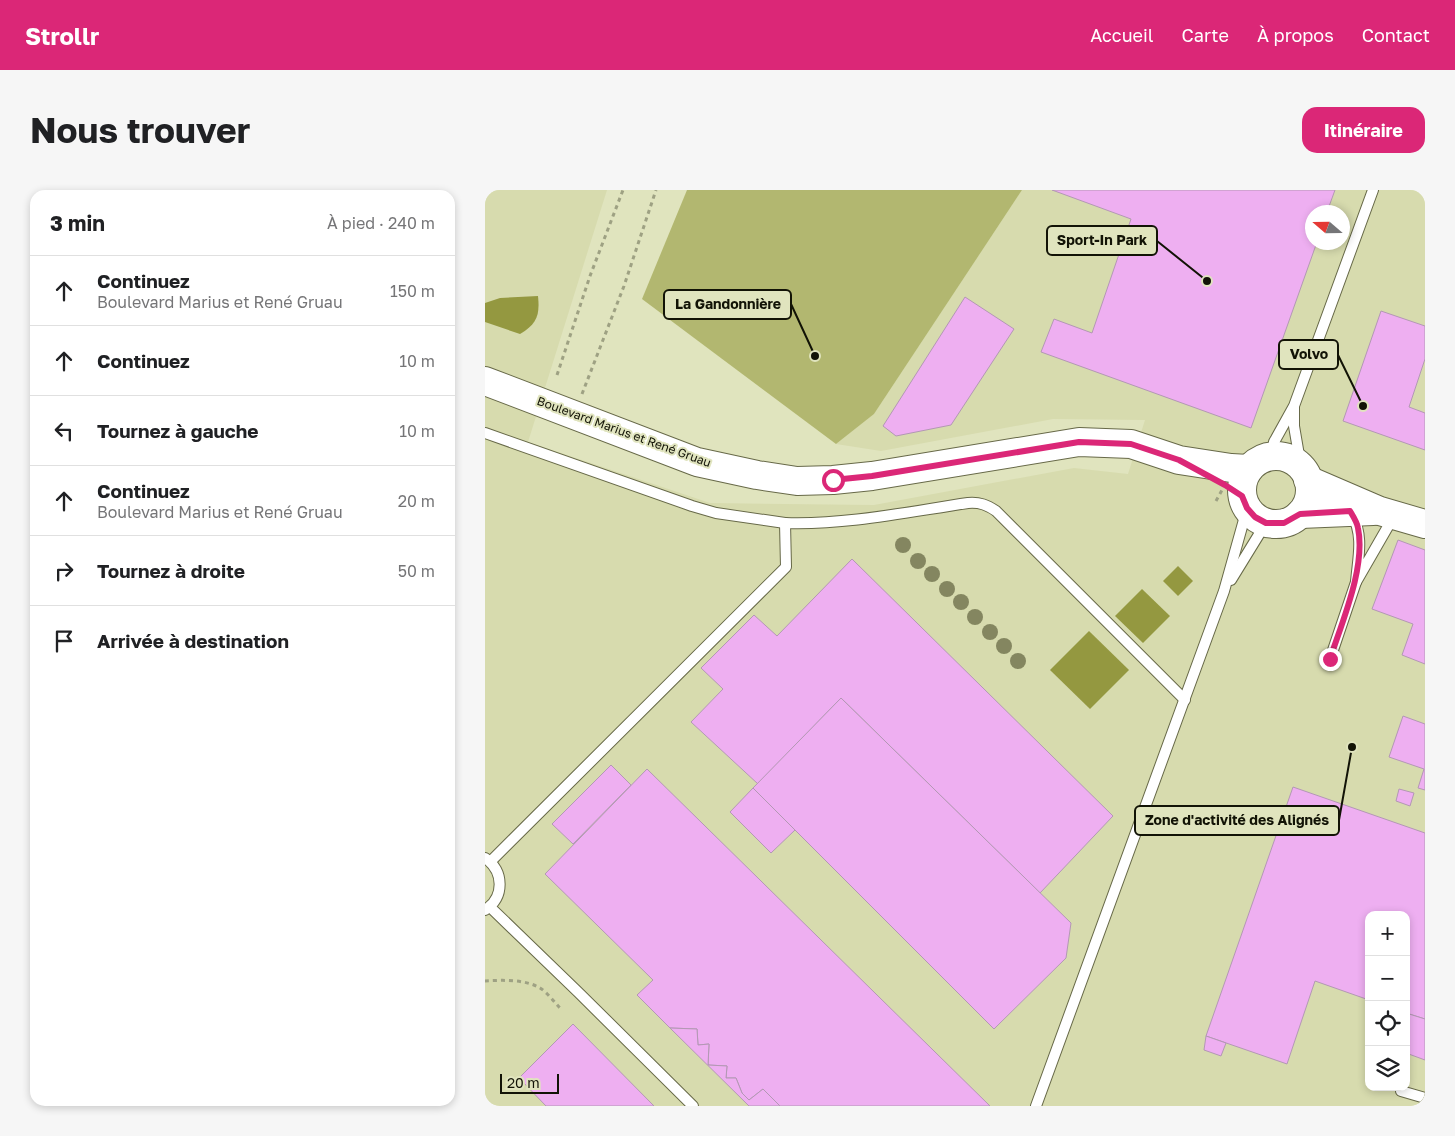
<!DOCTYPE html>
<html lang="fr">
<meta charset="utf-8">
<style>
body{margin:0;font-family:"Golos Text",sans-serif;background:#f6f6f6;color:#202124}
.controls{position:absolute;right:15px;bottom:15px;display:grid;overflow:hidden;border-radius:10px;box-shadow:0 2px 8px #0003}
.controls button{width:45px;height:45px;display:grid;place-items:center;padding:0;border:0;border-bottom:1px solid #e0e0e0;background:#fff;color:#202124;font:25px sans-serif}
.compass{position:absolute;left:820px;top:15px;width:45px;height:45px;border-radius:50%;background:#fff;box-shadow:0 2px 8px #0003;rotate:290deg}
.scale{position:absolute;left:15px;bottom:12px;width:59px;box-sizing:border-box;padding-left:5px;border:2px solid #121306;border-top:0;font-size:14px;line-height:18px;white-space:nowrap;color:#121306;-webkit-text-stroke:4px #e0e4be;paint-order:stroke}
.stop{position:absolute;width:15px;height:15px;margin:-11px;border:4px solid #db2777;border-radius:50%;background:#fff}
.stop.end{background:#db2777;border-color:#fff;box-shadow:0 1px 5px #0008}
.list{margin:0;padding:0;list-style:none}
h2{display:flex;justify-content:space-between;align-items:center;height:65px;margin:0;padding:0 20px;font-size:21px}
h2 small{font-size:16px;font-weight:400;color:#757577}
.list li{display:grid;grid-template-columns:32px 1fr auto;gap:15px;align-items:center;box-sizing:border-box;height:70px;padding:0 20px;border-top:1px solid #e0e0e0}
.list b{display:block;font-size:19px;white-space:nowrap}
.list p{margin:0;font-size:16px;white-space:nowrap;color:#757577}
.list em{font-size:16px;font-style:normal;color:#757577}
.icon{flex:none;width:28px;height:28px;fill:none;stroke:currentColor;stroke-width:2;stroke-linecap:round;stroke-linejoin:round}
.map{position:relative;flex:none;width:940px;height:916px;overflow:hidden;border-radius:15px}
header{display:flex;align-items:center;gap:30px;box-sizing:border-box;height:70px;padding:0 25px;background:#db2777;color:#fff}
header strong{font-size:24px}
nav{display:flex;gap:28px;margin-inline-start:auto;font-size:18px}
.intro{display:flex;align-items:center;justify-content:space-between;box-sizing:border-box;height:120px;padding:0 30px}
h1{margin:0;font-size:35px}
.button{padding:12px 22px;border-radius:15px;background:#db2777;color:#fff;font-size:18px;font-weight:700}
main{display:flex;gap:30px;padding:0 30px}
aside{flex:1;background:#fff;border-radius:15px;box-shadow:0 2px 8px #0003}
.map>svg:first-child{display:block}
.built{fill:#d7dbae;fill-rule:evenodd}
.green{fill:#b2b770}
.water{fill:#949840}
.building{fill:#eeaff1;stroke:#b398b4}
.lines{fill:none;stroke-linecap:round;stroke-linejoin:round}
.lane-casing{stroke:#676948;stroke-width:12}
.secondary-casing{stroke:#676948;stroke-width:30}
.path{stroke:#9ea183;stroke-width:3;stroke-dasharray:4 4;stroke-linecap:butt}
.lane{stroke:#fff;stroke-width:10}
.secondary{stroke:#fff;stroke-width:28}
.tree{fill:#848660}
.route{stroke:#db2777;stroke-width:6}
.labels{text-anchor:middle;stroke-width:4;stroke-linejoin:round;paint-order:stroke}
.street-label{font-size:12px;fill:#121306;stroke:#e0e4be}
.leader{fill:none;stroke:#121306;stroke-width:2}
.callout-dot{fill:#121306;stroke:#e0e4be;stroke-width:2}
.callout{fill:#e0e4be;stroke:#121306;stroke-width:2}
.callout-label{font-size:14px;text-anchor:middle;font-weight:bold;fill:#121306}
</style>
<header>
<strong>Strollr</strong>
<nav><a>Accueil</a><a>Carte</a><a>À propos</a><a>Contact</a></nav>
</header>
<div class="intro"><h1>Nous trouver</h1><a class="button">Itinéraire</a></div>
<main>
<aside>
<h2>3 min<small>À pied · 240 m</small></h2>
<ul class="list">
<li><svg class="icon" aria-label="ahead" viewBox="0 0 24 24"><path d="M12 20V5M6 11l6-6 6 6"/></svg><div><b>Continuez</b><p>Boulevard Marius et René Gruau</p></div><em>150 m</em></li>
<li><svg class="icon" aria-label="ahead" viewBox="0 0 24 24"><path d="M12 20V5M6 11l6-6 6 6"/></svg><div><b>Continuez</b></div><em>10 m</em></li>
<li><svg class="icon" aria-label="left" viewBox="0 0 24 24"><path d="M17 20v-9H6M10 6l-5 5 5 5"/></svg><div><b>Tournez à gauche</b></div><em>10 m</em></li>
<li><svg class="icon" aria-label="ahead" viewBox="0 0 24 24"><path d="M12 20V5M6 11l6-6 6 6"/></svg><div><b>Continuez</b><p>Boulevard Marius et René Gruau</p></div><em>20 m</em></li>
<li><svg class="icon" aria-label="right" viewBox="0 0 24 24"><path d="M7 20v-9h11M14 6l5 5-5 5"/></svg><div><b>Tournez à droite</b></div><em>50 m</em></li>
<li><svg class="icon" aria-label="arrive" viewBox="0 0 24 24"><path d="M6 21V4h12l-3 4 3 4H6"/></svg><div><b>Arrivée à destination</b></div></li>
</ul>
</aside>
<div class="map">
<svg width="940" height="916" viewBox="0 0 940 916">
<rect width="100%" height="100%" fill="#e0e4be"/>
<path class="built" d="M0,0h122l-79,252 182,61 164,2 200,-37 54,6 17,-54 -92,-1 -172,32 -45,-7 38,-30 148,-224h403v916h-940zM828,22h30v30h-30zM884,725h37v172h-37z"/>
<path class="green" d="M202,0h335l-148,224 -38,30 -194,-145z"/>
<g class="water">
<path d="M53,106c2,19 -1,28 -18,38l-35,-12v-19l15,-5z"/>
<path d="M693,376l15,15 -15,15 -15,-15z"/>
<path d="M657,399l28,27 -27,27 -28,-27z"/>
<path d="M604,441l40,39 -39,39 -40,-39z"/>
</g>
<g class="building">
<path d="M567,0h283l-8,22h-14v30h4l-66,186 -210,-76 13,-33 38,14 39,-114z"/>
<path d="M480,107l49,32 -63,96 -55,11 -13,-10z"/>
<path d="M896,121l44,15v33l-16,48 16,6v37l-82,-29z"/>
<path d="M913,350l27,10v114l-23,-9 11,-31 -41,-15z"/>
<path d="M367,369l261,257 -73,77 -199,-195 -83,86 -67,-62 32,-33 -22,-21 53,-53 23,21z"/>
<path d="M356,508l230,225 -5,35 -72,71 -241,-241z"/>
<path d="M918,526l22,8v66l-7,-2 6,-19 -35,-12z"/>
<path d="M126,575l20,20 -58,59 -21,-20z"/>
<path d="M162,579l343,337h-210l-17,-17 -14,11 -7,-7 -6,-15h-10l1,-12 -19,-1 1,-21 -11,1 -1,-16 -27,-1 -33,-33 16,-15 -108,-106z"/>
<path d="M808,597l132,46v186l-19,-6v-98h-37v85l-54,-19 -28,83 -81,-28z"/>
<path d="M268,598l42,42 -24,23 -41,-41z"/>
<path d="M914,599l15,4 -4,13 -14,-5z"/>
<path d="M921,823l19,6v41l-19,-7z"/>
<path d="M88,834l81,82h-108l-27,-28z"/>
<path d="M185,838l27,1 1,16 11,-1 -1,21 19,1 -1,12h10l6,15 7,7 14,-11 17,17h-31z"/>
<path d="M721,846l20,7 -5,13 -17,-6z"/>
</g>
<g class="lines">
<g class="lane-casing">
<g id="lane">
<path d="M809,217v19l7,41"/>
<path d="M0,243l207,73 24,7 69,10"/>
<path d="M786,266l3,-14 20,-36 79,-216"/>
<path d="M867,324c12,23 6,43 4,68l38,-66"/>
<path d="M746,390l35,-57"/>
<path d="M845,469l26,-77"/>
<path d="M6,671l295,-294 -1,-44c62,2 122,-11 183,-20 12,-1 19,2 28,8l189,189"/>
<path d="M5,717l88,85 115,114"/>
<path d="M0,720c20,-13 19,-39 0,-52"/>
<path d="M916,901l24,7"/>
<path d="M551,916l188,-515 23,-82"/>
</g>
</g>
<g class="secondary-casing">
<g id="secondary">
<path d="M0,191l212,81 60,13 40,6 36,-1 39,-4 207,-34 52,2 48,16 52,8 18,1"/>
<circle cx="791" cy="300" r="34"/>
<path d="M823,290l72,31 45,13"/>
<path d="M815,324l73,-3"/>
</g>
</g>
<g class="path">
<path d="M72,185l33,-99 33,-86"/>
<path d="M97,204l42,-108 32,-96"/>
<path d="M731,311l6,-11"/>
<path d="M0,791c17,-1 40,-2 55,7 8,5 14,14 20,20"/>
</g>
<use href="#lane" class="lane"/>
<use href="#secondary" class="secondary"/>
</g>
<g class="tree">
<circle cx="418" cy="355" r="8"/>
<circle cx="433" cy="371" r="8"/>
<circle cx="447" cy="384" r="8"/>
<circle cx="462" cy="399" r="8"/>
<circle cx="476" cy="412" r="8"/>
<circle cx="490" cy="427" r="8"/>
<circle cx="505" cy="442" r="8"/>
<circle cx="519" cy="456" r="8"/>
<circle cx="533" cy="471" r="8"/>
</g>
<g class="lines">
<path class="route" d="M348,290l39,-4 207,-34 52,2 48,16 46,25 17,11 5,12 8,9 11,6h18l16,-9 50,-3c3,5 7,11 8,17 8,39 -16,94 -28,131"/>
</g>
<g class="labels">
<g class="street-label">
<text transform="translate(139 242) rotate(20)" y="4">Boulevard Marius et René Gruau</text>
</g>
</g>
<path class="leader" d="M722 91L672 51M330 166L306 114M878 216L853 165M867 557L854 630"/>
<g class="callout-dot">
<circle cx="722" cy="91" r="5"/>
<circle cx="330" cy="166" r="5"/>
<circle cx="878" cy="216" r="5"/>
<circle cx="867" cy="557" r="5"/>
</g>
<g class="callout">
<rect x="562" y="36" width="110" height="29" rx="5"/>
<rect x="179" y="100" width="127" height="29" rx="5"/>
<rect x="794" y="150" width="59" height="29" rx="5"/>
<rect x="650" y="616" width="204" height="29" rx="5"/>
</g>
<g class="callout-label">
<text x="617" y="55">Sport-In Park</text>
<text x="243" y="119">La Gandonnière</text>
<text x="824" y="169">Volvo</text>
<text x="752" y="635">Zone d'activité des Alignés</text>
</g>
</svg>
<div class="controls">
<button>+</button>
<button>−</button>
<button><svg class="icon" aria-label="locate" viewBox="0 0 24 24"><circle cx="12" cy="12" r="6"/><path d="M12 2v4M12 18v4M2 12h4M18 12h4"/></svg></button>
<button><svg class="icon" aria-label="layers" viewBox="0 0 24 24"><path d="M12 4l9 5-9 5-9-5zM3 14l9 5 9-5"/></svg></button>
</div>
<svg class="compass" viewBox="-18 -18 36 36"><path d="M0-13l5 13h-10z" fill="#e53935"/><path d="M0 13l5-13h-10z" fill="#757577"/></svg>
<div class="scale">20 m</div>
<div class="stop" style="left:348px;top:290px"></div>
<div class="stop end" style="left:845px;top:469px"></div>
</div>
</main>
